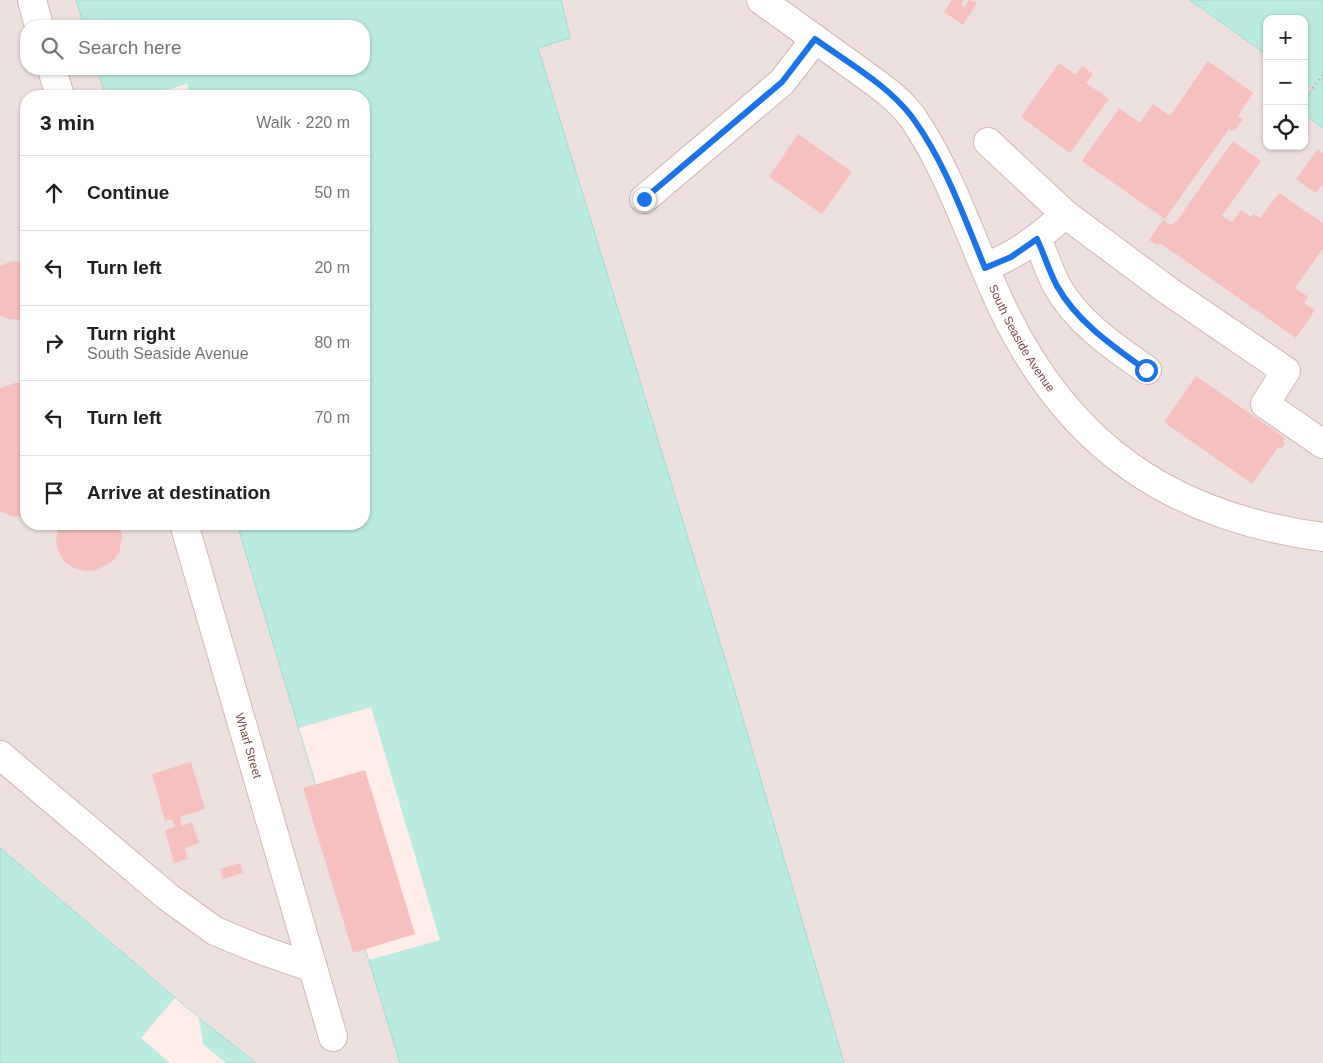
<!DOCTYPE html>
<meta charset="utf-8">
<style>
body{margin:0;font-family:Helvetica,sans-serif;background:#f6f6f6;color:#202124}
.controls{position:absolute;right:15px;top:15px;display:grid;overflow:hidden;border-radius:10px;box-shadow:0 1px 4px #0004}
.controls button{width:45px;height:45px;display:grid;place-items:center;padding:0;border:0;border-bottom:1px solid #e0e0e0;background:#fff;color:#202124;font:25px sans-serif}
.stop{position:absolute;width:15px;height:15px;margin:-11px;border:4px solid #1a73e8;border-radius:50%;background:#fff}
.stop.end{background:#1a73e8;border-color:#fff;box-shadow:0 1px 5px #0008}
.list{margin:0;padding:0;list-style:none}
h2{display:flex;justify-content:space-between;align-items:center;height:65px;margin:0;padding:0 20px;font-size:21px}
h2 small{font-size:16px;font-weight:400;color:#757577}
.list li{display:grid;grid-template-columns:32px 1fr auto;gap:15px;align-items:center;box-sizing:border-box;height:75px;padding:0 20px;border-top:1px solid #e0e0e0}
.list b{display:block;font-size:19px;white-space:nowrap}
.list p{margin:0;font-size:16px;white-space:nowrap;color:#757577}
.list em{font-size:16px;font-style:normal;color:#757577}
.icon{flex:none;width:28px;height:28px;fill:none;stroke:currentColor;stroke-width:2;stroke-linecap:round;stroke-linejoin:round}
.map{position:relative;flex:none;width:1323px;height:1063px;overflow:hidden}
.search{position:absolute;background:#fff;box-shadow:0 1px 4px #0004;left:20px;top:20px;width:350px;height:55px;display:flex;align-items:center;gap:12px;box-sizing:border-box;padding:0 18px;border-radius:20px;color:#757577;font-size:19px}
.panel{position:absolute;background:#fff;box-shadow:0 1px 4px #0004;left:20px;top:90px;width:350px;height:440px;border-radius:20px}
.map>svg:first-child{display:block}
.industrial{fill:#ece0de;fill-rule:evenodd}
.water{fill:#baeae0;stroke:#9fdcd0}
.pier{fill:#feede8}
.building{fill:#f5c0bd}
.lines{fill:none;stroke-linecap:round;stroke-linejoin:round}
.minor-casing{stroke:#d6b5b2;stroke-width:30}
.path{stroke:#dba29f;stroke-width:3;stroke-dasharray:1 4;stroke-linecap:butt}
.minor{stroke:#fff;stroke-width:28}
.route{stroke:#1a73e8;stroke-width:6}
.labels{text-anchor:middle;stroke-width:5;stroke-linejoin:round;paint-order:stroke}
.street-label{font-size:12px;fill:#7a4949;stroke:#fff4f0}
</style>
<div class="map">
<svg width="1323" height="1063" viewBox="0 0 1323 1063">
<rect width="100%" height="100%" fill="#feede8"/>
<path class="industrial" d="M0,0h1323v1063h-1323zM1267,19h37v127h-37zM26,26h338v43h-338zM26,96h338v428h-338z"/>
<g class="water">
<path d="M76,0h485l9,38 -32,10 198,647 108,368h-444l-163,-539h127v-428h-258l-9,-27h267v-43h-280z"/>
<path d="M1190,0h133v128l-19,-14v-13l9,-13 -9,-6v-63h-37v36z"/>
<path d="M0,848l199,170 57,45h-256z"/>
</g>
<g class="pier">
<path d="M187,84l3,12h-44z"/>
<path d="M371,707l69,233 -71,20 -70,-232z"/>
<path d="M175,998l24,20 4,26 23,19h-56l-29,-25z"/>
</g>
<g class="building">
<path d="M952,0h11l-2,5 4,2 4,-7 8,3 -14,22 -19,-13z"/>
<path d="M1208,61l45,32 -15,23 5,3 -7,10 -4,2 -3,-2 -64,90 -83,-58 37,-53 21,15 13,-19 17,12z"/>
<path d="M1059,63l17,12 6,-9 11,8 -7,9 23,16 -39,54 -49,-36z"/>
<path d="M798,134l54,38 -30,42 -53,-37z"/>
<path d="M1233,141l28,20 -39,55 10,6 9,-12 10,7 2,-3 7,4 19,-25 44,30v25l-28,40 13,9 -4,6 11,7 -19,28 -136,-95 -2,2 -9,-5 14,-20 8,5 5,-3z"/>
<path d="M1318,149l5,4v30l-7,10 -20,-14z"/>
<path d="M12,261l14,2v55l-5,2 -12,-1 -9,-4v-49z"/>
<path d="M1196,376l89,62 -2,4 2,1 -4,6 -3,-2 -26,37 -88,-62z"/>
<path d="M18,382h8v135l-15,-1 -11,-5v-123z"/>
<path d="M59,524h60l3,12 -3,17 -7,9 -16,8 -11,1 -11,-3 -10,-7 -6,-10 -2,-11z"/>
<path d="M191,762l14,47 -25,8 2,9 10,-4 7,21 -14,5 3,11 -14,4 -9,-33 10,-3 -3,-8 -7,2 -13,-47z"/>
<path d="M365,770l50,164 -62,19 -50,-165z"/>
<path d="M240,863l3,10 -20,6 -3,-10z"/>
</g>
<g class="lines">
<g class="minor-casing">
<g id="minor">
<path d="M32,0l7,26"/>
<path id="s1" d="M761,0c31,22 62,45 93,67 20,15 44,30 59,51 40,59 60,129 91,193 66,137 169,206 319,226"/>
<path d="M52,69l8,27"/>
<path d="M988,142l77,72"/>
<path d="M644,199l138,-117 33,-43"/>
<path d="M1037,239c7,15 12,32 20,47 20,36 57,61 90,84"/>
<path d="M985,267c32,-12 55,-30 80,-53l105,78 116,79 -21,33 58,40"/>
<path id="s2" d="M184,524l149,513"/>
<path d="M0,755l168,142 47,34 41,17 57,20"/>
</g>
</g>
<path class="path" d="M1313,88l10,-13"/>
<use href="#minor" class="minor"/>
</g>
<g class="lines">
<path class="route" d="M644,199l138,-117 33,-43c32,23 73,46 97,78 33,45 52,100 73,151l26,-11 26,-18c7,15 12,32 20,47 20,36 57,61 89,84"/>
</g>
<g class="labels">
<g class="street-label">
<text dy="4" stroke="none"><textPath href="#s1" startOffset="439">South Seaside Avenue</textPath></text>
<text dy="4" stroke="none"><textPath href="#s2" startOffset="231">Wharf Street</textPath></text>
</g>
</g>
</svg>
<div class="controls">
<button>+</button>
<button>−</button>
<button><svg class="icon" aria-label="locate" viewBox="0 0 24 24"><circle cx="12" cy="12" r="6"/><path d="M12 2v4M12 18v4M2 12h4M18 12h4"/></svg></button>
</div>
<div class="stop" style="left:1146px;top:370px"></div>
<div class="stop end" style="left:644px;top:199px"></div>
<div class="search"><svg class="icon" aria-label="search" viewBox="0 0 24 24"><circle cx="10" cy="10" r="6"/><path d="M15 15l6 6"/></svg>Search here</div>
<section class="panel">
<h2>3 min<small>Walk · 220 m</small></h2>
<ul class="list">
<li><svg class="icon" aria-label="ahead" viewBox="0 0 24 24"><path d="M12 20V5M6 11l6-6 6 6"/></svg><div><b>Continue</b></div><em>50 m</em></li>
<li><svg class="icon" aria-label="left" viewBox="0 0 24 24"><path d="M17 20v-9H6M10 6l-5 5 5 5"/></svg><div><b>Turn left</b></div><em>20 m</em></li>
<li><svg class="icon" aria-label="right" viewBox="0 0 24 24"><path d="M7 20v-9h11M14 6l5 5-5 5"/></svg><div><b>Turn right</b><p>South Seaside Avenue</p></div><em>80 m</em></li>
<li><svg class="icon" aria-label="left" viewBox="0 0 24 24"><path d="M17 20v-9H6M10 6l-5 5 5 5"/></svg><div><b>Turn left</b></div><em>70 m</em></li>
<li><svg class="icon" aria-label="arrive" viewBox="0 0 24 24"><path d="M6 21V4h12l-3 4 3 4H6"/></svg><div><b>Arrive at destination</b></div></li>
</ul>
</section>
</div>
